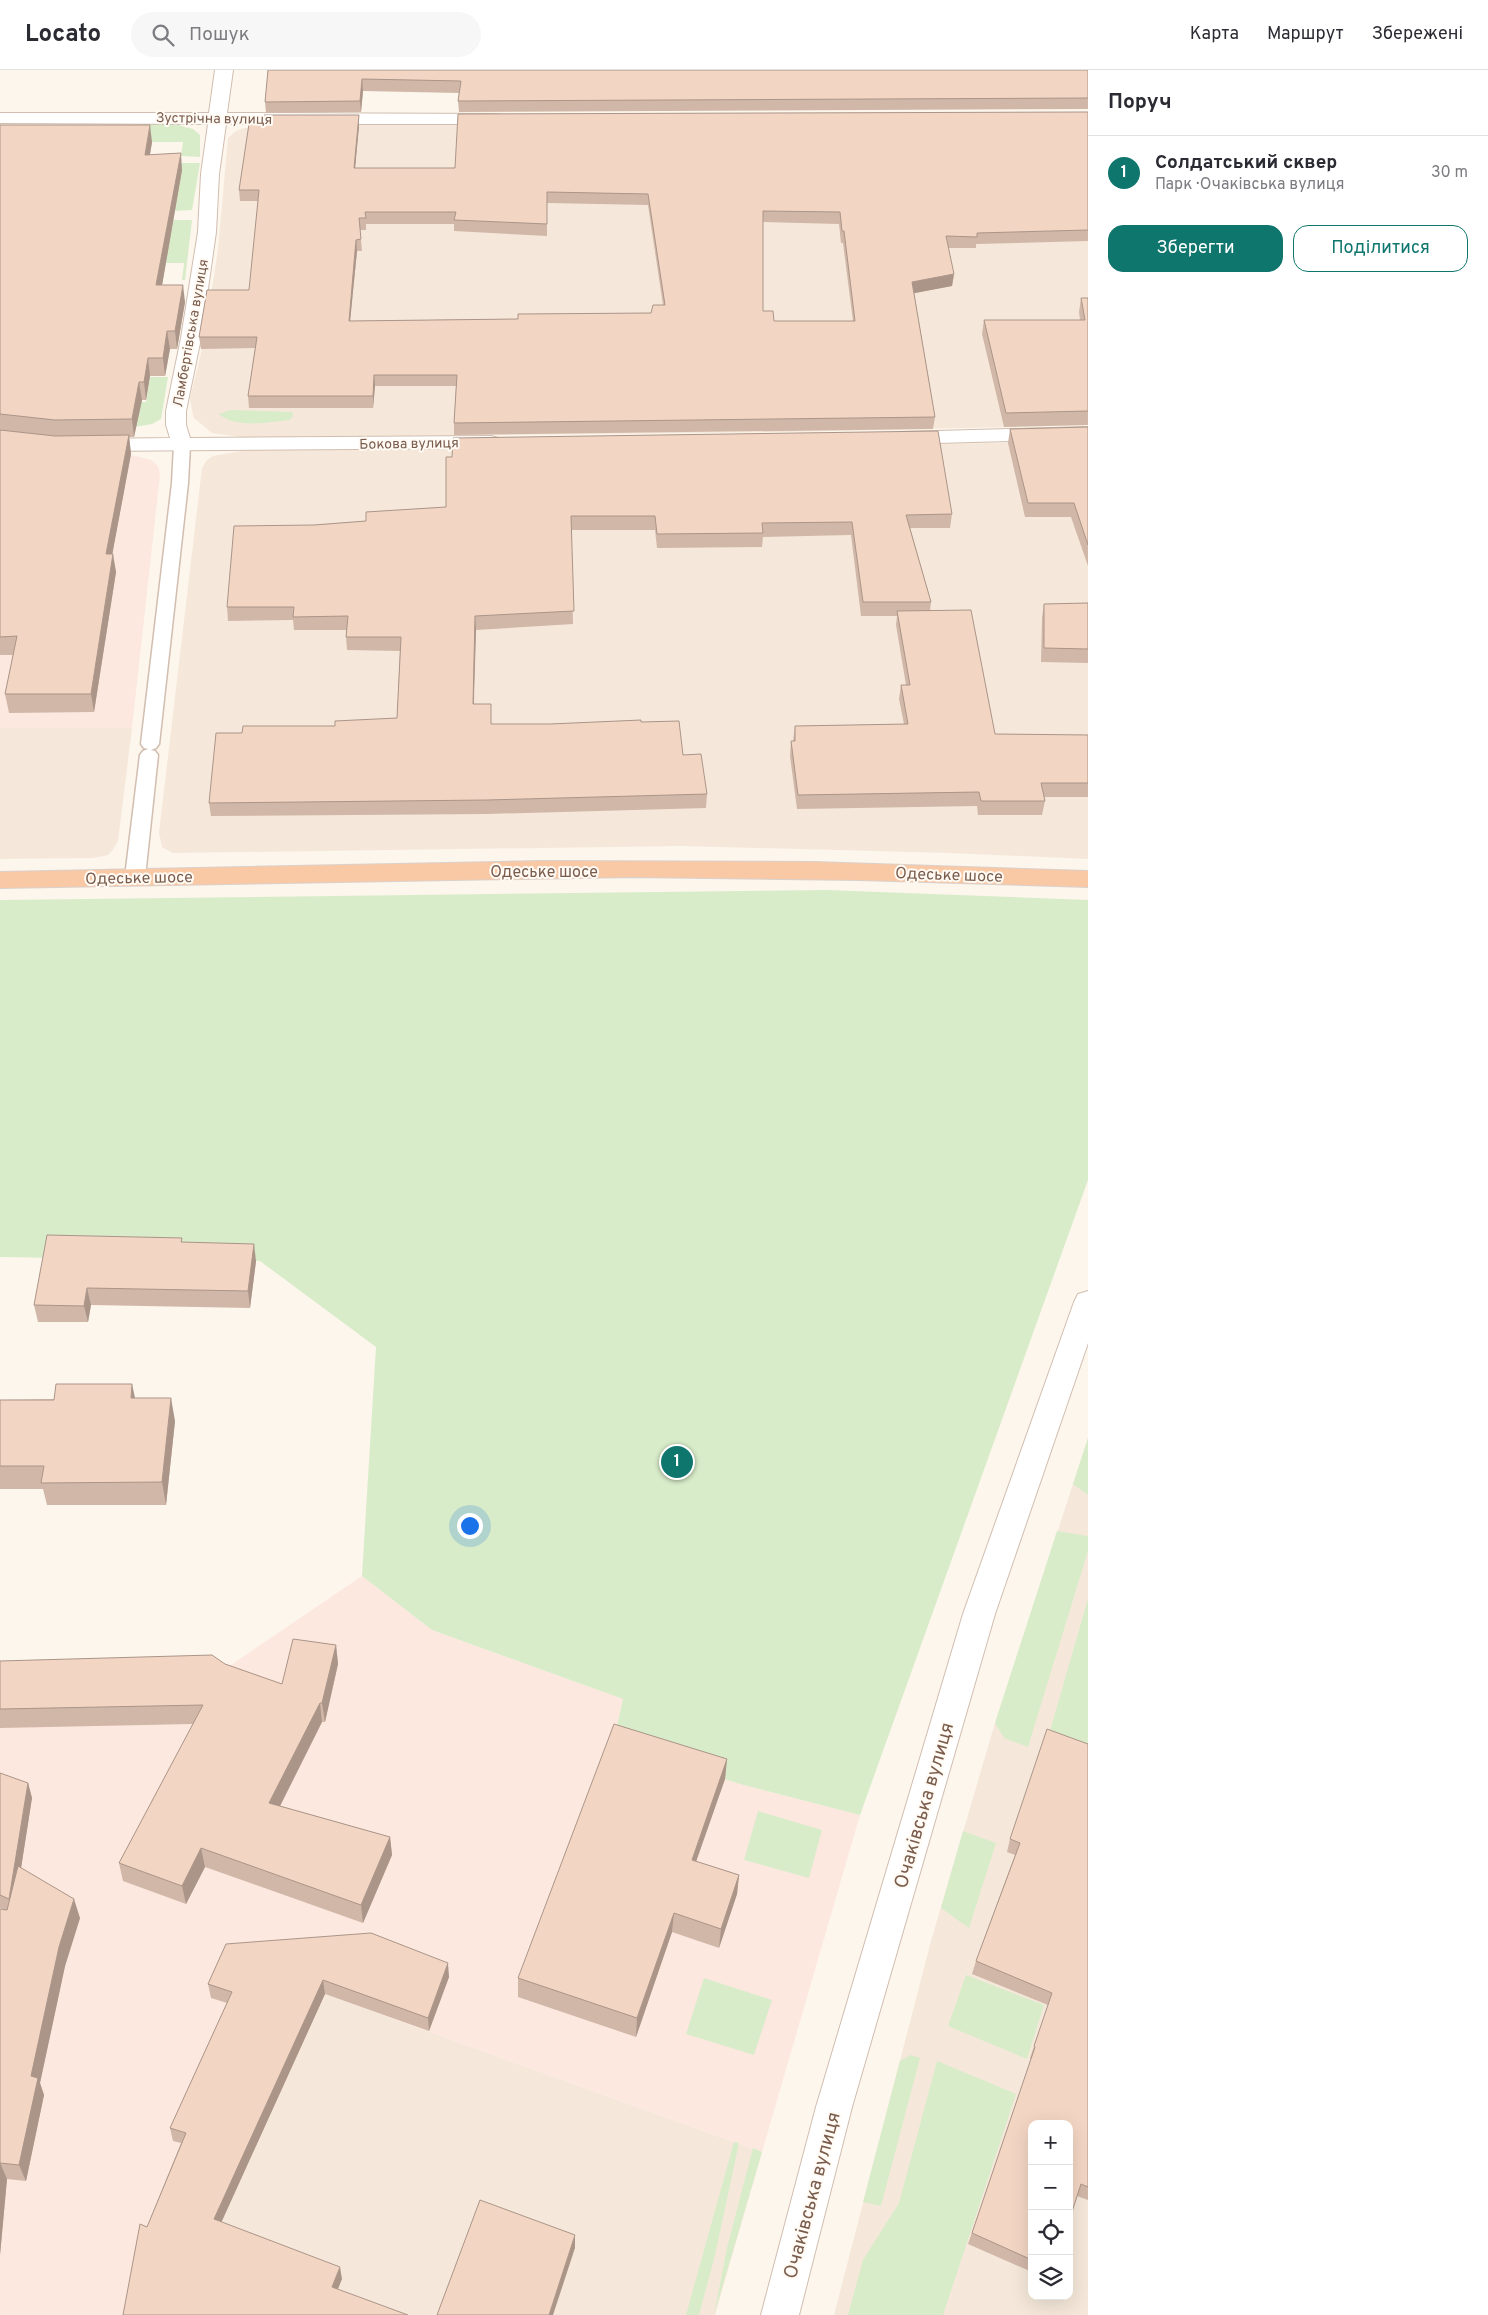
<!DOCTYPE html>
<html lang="uk">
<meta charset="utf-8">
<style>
body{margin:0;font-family:Overpass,sans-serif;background:#f7f7f7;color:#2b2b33}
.controls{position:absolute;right:15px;bottom:15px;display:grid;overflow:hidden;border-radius:10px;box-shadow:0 5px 20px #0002}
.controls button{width:45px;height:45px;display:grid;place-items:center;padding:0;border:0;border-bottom:1px solid #e1e1e2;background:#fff;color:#2b2b33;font:25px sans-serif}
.you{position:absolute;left:469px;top:1455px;width:18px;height:18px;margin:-12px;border:4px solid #fff;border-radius:50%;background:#1a73e8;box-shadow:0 0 0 8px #1a73e833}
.badge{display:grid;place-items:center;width:32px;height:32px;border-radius:50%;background:#0f766e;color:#fff;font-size:16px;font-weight:700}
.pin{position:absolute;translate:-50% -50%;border:2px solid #fff;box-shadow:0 1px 5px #0006}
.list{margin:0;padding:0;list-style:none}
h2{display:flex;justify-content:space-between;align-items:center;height:65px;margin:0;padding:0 20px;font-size:21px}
h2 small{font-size:16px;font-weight:400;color:#7c7c81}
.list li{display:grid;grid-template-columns:32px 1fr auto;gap:15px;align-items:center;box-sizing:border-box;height:75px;padding:0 20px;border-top:1px solid #e1e1e2}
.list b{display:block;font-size:19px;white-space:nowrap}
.list p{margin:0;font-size:16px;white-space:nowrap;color:#7c7c81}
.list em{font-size:16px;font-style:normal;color:#7c7c81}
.actions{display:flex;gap:10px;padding:15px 20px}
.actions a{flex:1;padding:11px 0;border:1px solid #0f766e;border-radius:15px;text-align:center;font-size:18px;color:#0f766e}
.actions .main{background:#0f766e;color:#fff}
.icon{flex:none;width:28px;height:28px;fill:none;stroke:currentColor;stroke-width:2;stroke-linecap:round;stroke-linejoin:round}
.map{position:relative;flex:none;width:1088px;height:2245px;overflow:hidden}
header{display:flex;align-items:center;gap:30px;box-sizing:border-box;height:70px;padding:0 25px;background:#fff;border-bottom:1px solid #e1e1e2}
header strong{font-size:24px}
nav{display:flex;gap:28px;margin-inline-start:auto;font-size:18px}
.search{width:350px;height:45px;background:#f7f7f7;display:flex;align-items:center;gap:12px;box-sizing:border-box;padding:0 18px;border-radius:28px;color:#7c7c81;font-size:19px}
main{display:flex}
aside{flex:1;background:#fff}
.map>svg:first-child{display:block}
.residential{fill:#f5e8da;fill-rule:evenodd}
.commercial{fill:#fde8e0}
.green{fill:#d8ecc9}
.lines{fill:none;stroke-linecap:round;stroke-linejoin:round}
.service-casing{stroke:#d1beb0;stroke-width:3}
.minor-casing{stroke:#d1beb0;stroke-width:2}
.trunk-casing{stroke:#dad1cd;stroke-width:2}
.service{fill:#fff;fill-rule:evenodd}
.minor{fill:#fff;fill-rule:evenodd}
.trunk{fill:#f9c8a4;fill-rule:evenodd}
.wall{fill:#d1b7a8;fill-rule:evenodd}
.shaded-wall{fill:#aa9588}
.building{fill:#f3d5c3;stroke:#aa9588;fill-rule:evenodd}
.labels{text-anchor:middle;stroke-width:4;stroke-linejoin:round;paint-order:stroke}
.far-street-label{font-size:14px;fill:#7a5c4d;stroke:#fffaf3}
.street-label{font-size:16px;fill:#7a5c4d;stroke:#fffaf3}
.near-street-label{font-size:19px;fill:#7a5c4d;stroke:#fffaf3}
</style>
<header>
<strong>Locato</strong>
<div class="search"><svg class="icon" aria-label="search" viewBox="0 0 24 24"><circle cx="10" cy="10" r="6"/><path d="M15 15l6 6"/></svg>Пошук</div>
<nav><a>Карта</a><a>Маршрут</a><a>Збережені</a></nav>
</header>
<main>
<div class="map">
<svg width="1088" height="2245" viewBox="0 0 1088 2245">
<rect width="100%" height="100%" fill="#fdf6ec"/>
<g class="residential">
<path d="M1088,52v303l-301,7 -539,6 -36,-5 -18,-15 -2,-8 -2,-12 14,-57 14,-92 10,-111 8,-7 9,-3 110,-3z"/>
<path d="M1088,371v418l-138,-6 -268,-7 -509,7 -11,-6 -3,-14 43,-365 5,-8 6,-4 34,-6 541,-3z"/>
<path d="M0,658h132l-14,113 -6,10 -4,4 -15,3 -93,1z"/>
<path d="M1088,1368v877h-254l97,-374 64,-218zM1032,2054h37v172h-37z"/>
<path d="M325,1924l437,158 -47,163h-536z"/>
</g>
<g class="commercial">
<path d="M107,383l29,3 15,4 7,6 2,9 -28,253h-132v-273z"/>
<path d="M362,1506l70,54 191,69 -10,45 127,40 120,31 -98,337 -437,-158 -146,321h-179v-634l216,-6z"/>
</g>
<g class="green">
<path d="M171,53l22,6 7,6v22l-19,-1 2,-14h-31l-28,-17z"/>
<path d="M179,93h21l-8,47 -18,1z"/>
<path d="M172,150h20l-7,60h-3l2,-17h-18z"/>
<path d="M150,307h18l-7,42 -9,5 -18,3 -53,-26 65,1z"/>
<path d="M231,340l61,2 1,4 -3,4c-22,2 -53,9 -71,-6z"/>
<path d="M826,820l262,10v280l-228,635 -120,-31 -127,-40 10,-45 -191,-69 -70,-54 14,-229 -116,-86 -260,-4v-357z"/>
<path d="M1088,1368v57l-15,-11z"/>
<path d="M1057,1461l31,5v15l-60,196 -24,-9 -9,-15z"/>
<path d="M1088,1529v158l-41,-16z"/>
<path d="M758,1741l64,19 -13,48 -65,-18z"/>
<path d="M963,1761l33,12 -27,85 -28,-20z"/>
<path d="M966,1905l78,30 -17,54 -79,-33z"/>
<path d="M704,1908l68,22 -18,55 -68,-21z"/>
<path d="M911,1985l9,3 -39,148 -18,-4 37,-141z"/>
<path d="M937,1991l79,33 -73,221h-95l15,-55 36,-57z"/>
<path d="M734,2072l5,1 -24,112 -16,60h-13z"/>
<path d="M753,2078l9,4 -48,163 13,-67z"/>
</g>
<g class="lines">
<g class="service-casing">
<path id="service" d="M182,370l6,2 2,3 -2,38 -29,261 -3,4 -5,2 4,1 3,4 -13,122 -3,5 -7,1 -7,-1 -3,-5 15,-122 3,-4 5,-2 -4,-1 -3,-4 31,-261 2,-38 2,-3z"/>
</g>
<g class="minor-casing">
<g id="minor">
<path d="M215,0h18l-6,43 269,1 6,1 3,4 -3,4 -6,1h-270l-7,50 -3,58 -15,106 -15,73v14l4,13 301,-2 7,2 3,4 -3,4 -7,2 -397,3 -7,-2 -3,-4 3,-4 7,-2 76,-1 -4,-13v-14l15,-73 17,-106 3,-58 7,-50 -208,-1v-10h209z"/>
<path d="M1088,357v12l-187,5 -7,-2 -3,-4 3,-4 7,-2z"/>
<path d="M1088,1221v52l-93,271 -143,493 -53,208h-38l55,-208 147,-493 111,-312 4,-8z"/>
</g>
</g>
<g class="trunk-casing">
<path id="trunk" d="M541,791l273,1 274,9v16l-229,-7 -227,-3 -632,11v-16z"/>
</g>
<use href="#service" class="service"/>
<use href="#minor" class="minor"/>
<use href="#trunk" class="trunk"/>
</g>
<g class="wall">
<path d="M268,0h820v39l-629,3 -1,-11 1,-8 -96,-2 -2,21 -95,1 -1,-11z"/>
<path d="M1088,42v129l-112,3v4h-28l6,26 -2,12 -38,7 21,124 -2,12 -479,6v-12l2,-37h-81l-2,22h-124l-1,-12 7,-48 -54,1 -2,-12 50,-47 9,-89h-18l-1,-11 120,-64 -4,42h100zM547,133l101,2 15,100 -12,8 -133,6 -168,2 7,-70h5l-2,-21h6v-6h88v7l93,5zM763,152l76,2 2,19h2l10,78h-79l-11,-10z"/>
<path d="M0,55l152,17 -2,12 32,16 -20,115 23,17 -6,36 -2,11h-7l-5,27h-15l-4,24h-4l-8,37h-5l2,17 -19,100 4,18 -22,140 -85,1 -4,-19 8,-39h-13z"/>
<path d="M1081,228h7v127l-84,2 -22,-93 2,-14h96l-1,-8z"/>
<path d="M1088,357v139l-17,-49h-46l-17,-74 2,-14z"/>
<path d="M366,442l586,2 -2,14h-40l21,74 -1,9 65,123 93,1v62h-44l1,4 -3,14h-64l-1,-9 -180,3 -7,-53 1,-15h2l2,-15 109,-2 -5,-25 2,-14h5l-10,-60 1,-9h-36l-10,-81 -88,2 -1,10 -105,1 -2,-18h-84l2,94 -97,6 -2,74 18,20h58l91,-2 42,33 24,39 -1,14 -219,6 -276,2 -2,-13 33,-70 93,-7 62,-8 3,-67 -53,-1 -1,-13v-7h-52l-1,-10 -65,1 -1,-14 87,-82 52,-4z"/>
<path d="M1088,533v60l-47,-1 1,-44 2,-14z"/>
<path d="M183,1172l73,19 -6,47 -159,-3 -3,17h-50l-4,-17z"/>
<path d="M135,1328l40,23 -9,84h-119l-4,-16h-43v-89z"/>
<path d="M336,1575l2,19 -13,58h-3l-42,84 110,31 2,18 -29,68 -158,-56 -19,37 -63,-23 -4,-18 74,-139 -193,4v-67l225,3 57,20z"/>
<path d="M1088,1674v456l-11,-4 -45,-72v148l-64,-28 63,-185 -1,-1 18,-53 -76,-31 4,-13 39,-106 -8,-3 3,-13z"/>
<path d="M727,1689l-2,20 -29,82 43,14 -2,19 -18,54 -47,-16 -36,105 -118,-40v-19z"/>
<path d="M0,1703l28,10 4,15 -11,70 59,50 -15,48 -25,117 4,12 -18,86 -19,-2 -7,76v-346l6,1 -6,-2z"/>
<path d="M226,1874l223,33 -20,54 -104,-37 -104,228 121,57 -195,-52 34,-84 -8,-2 -3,-13 57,-125 -16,-5 -3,-14z"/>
</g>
<g class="shaded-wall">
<path d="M362,9l1,12 -2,21 -1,-11z"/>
<path d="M359,45v11l-5,54v-12z"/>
<path d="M150,55l2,17 -5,30 -2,-17z"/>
<path d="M181,83l1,17 -23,133 -3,-18z"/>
<path d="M356,170l1,11 -8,81v-11z"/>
<path d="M954,204l-2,12 -42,8 2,-12z"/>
<path d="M183,215l2,17 -8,47 -2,-18z"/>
<path d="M167,261l3,18 -5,27 -2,-18z"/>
<path d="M148,288l2,18 -4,24 -2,-18z"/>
<path d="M374,305l1,11 -2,22v-12z"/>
<path d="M139,312l3,18 -8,37 -2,-18z"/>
<path d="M129,365l2,19 -22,118 -3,-18z"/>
<path d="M113,484l3,18 -22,140 -3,-18z"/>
<path d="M475,546l1,14 -3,88v-14z"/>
<path d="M254,1174l2,17 -6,47 -2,-17z"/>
<path d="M87,1218l4,17 -3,17 -4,-16z"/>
<path d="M132,1314l5,23 -6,-9z"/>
<path d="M171,1328l4,23 -9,84 -4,-23z"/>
<path d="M336,1575l2,19 -13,58 -3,-19z"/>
<path d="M320,1633l2,19 -50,100 -3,-19z"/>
<path d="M727,1689l-2,20 -35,100 2,-19z"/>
<path d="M28,1713l4,15 -18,115 -5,-14z"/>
<path d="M390,1767l2,18 -29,68 -2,-18z"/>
<path d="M201,1778l4,19 -19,37 -4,-18z"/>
<path d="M739,1805l-2,19 -18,54 2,-19z"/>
<path d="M74,1829l6,19 -15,48 -25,117 4,12 -18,86 -7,-16 12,-89 28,-129z"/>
<path d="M674,1843l-2,19 -36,105 1,-19z"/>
<path d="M448,1893l1,14 -20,54 -1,-13z"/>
<path d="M323,1910l2,14 -108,238 -3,-13z"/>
<path d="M0,2093l7,16 -7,76z"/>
<path d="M575,2165v13l-22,67h-4z"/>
<path d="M340,2197l2,12 -8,20 -2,-12z"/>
</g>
<g class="building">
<path d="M268,0h820v28l-630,3 3,-20 -99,-2 -2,22 -95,1z"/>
<path d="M1088,42v118l-111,3v4l-31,-1 8,38 -42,8 23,135 -481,6 3,-48h-83l-1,21h-125l9,-59h-58l8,-47h42l10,-100h-20l10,-66h15v-9h95l-5,53h101l3,-54zM547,122l101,2 17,111h-12l-2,8 -133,1v5l-169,2 7,-81 5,-1 -2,-21h7l-1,-6h91l-2,8 93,4zM763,141l77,1 2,19h2l11,90h-81l-1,-10h-10z"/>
<path d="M0,55h150l-5,30 36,-2 -25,132h27l-6,35 -2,11h-8l-4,27h-15l-4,24h-5l-7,37 -77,1 -55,-6z"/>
<path d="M1081,228h7v113l-82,2 -22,-93h101z"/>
<path d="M1088,357v118l-14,-42h-46l-18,-74z"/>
<path d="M0,360l55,6 74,-1 -23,119h7l-22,140h-86l12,-58 -17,1z"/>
<path d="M938,361l14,83 -46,1 25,87h-68l-11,-80 -90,1 1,10 -106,1 -2,-18h-84l3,95 -99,5 -2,88h18v20h59l91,-4v2l38,-1 4,34 18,-1 6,40 -220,6 -278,3 7,-70h26l1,-7h92v-5l62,-3 4,-81h-55l2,-21 -55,1 1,-10h-67l7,-81 80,-1 52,-4v-9l80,-5v-50h6l1,-19z"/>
<path d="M1088,533v46l-44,-1v-44z"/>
<path d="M971,540l24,124 93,1v48h-47l4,18h-64l-2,-9 -181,3 -7,-54h4v-15l113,-2 -7,-39h9l-13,-74z"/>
<path d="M47,1165l135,3 -1,4 73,2 -6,47 -161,-3 -3,18 -50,-1z"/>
<path d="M56,1314h76l-1,14h40l-9,84 -121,1 3,-17h-44v-66h54z"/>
<path d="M293,1569l43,6 -14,58h-2l-51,100 121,34 -29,68 -160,-57 -19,38 -63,-23 84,-158 -203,4v-48l212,-6 13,9 57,20z"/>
<path d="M614,1654l113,35 -35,101 47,15 -18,54 -47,-16 -37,105 -119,-40z"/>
<path d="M1047,1659l41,15v443l-7,-3 -12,37v-97h-37v136l-60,-27 63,-186 -1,-1 18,-53 -76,-32 44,-118 -10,-4z"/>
<path d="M0,1703l28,10 -19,116 -9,-4z"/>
<path d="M18,1796l56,33 -15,48 -28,129 7,2 -19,87 -19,-2v5v-259l7,1z"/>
<path d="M371,1863l77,30 -20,55 -105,-38 -109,239 126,48 -8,20 76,28h-285l17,-91 7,3 39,-94 -16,-5 62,-136 -24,-8 18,-40z"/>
<path d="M480,2130l95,35 -26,80h-112z"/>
</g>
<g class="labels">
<g class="far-street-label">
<text transform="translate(214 48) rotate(1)" y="5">Зустрічна вулиця</text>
<text transform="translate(190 263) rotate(-80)" y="5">Ламбертівська вулиця</text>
<text transform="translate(409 373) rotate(-1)" y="5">Бокова вулиця</text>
</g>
<g class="street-label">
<text x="544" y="807">Одеське шосе</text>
<text transform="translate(949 804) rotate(2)" y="6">Одеське шосе</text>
<text transform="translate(139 807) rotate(-1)" y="6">Одеське шосе</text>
</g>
<g class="near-street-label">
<text transform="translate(923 1735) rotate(-74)" y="7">Очаківська вулиця</text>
<text transform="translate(811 2125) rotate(-75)" y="7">Очаківська вулиця</text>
</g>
</g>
</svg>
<div class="controls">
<button>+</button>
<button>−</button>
<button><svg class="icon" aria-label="locate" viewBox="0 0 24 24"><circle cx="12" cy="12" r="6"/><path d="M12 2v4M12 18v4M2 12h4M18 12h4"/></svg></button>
<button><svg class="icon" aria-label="layers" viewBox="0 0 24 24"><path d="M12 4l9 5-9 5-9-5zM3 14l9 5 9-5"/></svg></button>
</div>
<div class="you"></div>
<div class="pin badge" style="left:677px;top:1392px">1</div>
</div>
<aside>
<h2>Поруч<small></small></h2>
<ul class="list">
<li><span class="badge">1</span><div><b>Солдатський сквер</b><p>Парк · Очаківська вулиця</p></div><em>30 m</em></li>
</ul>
<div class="actions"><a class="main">Зберегти</a><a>Поділитися</a></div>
</aside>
</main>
